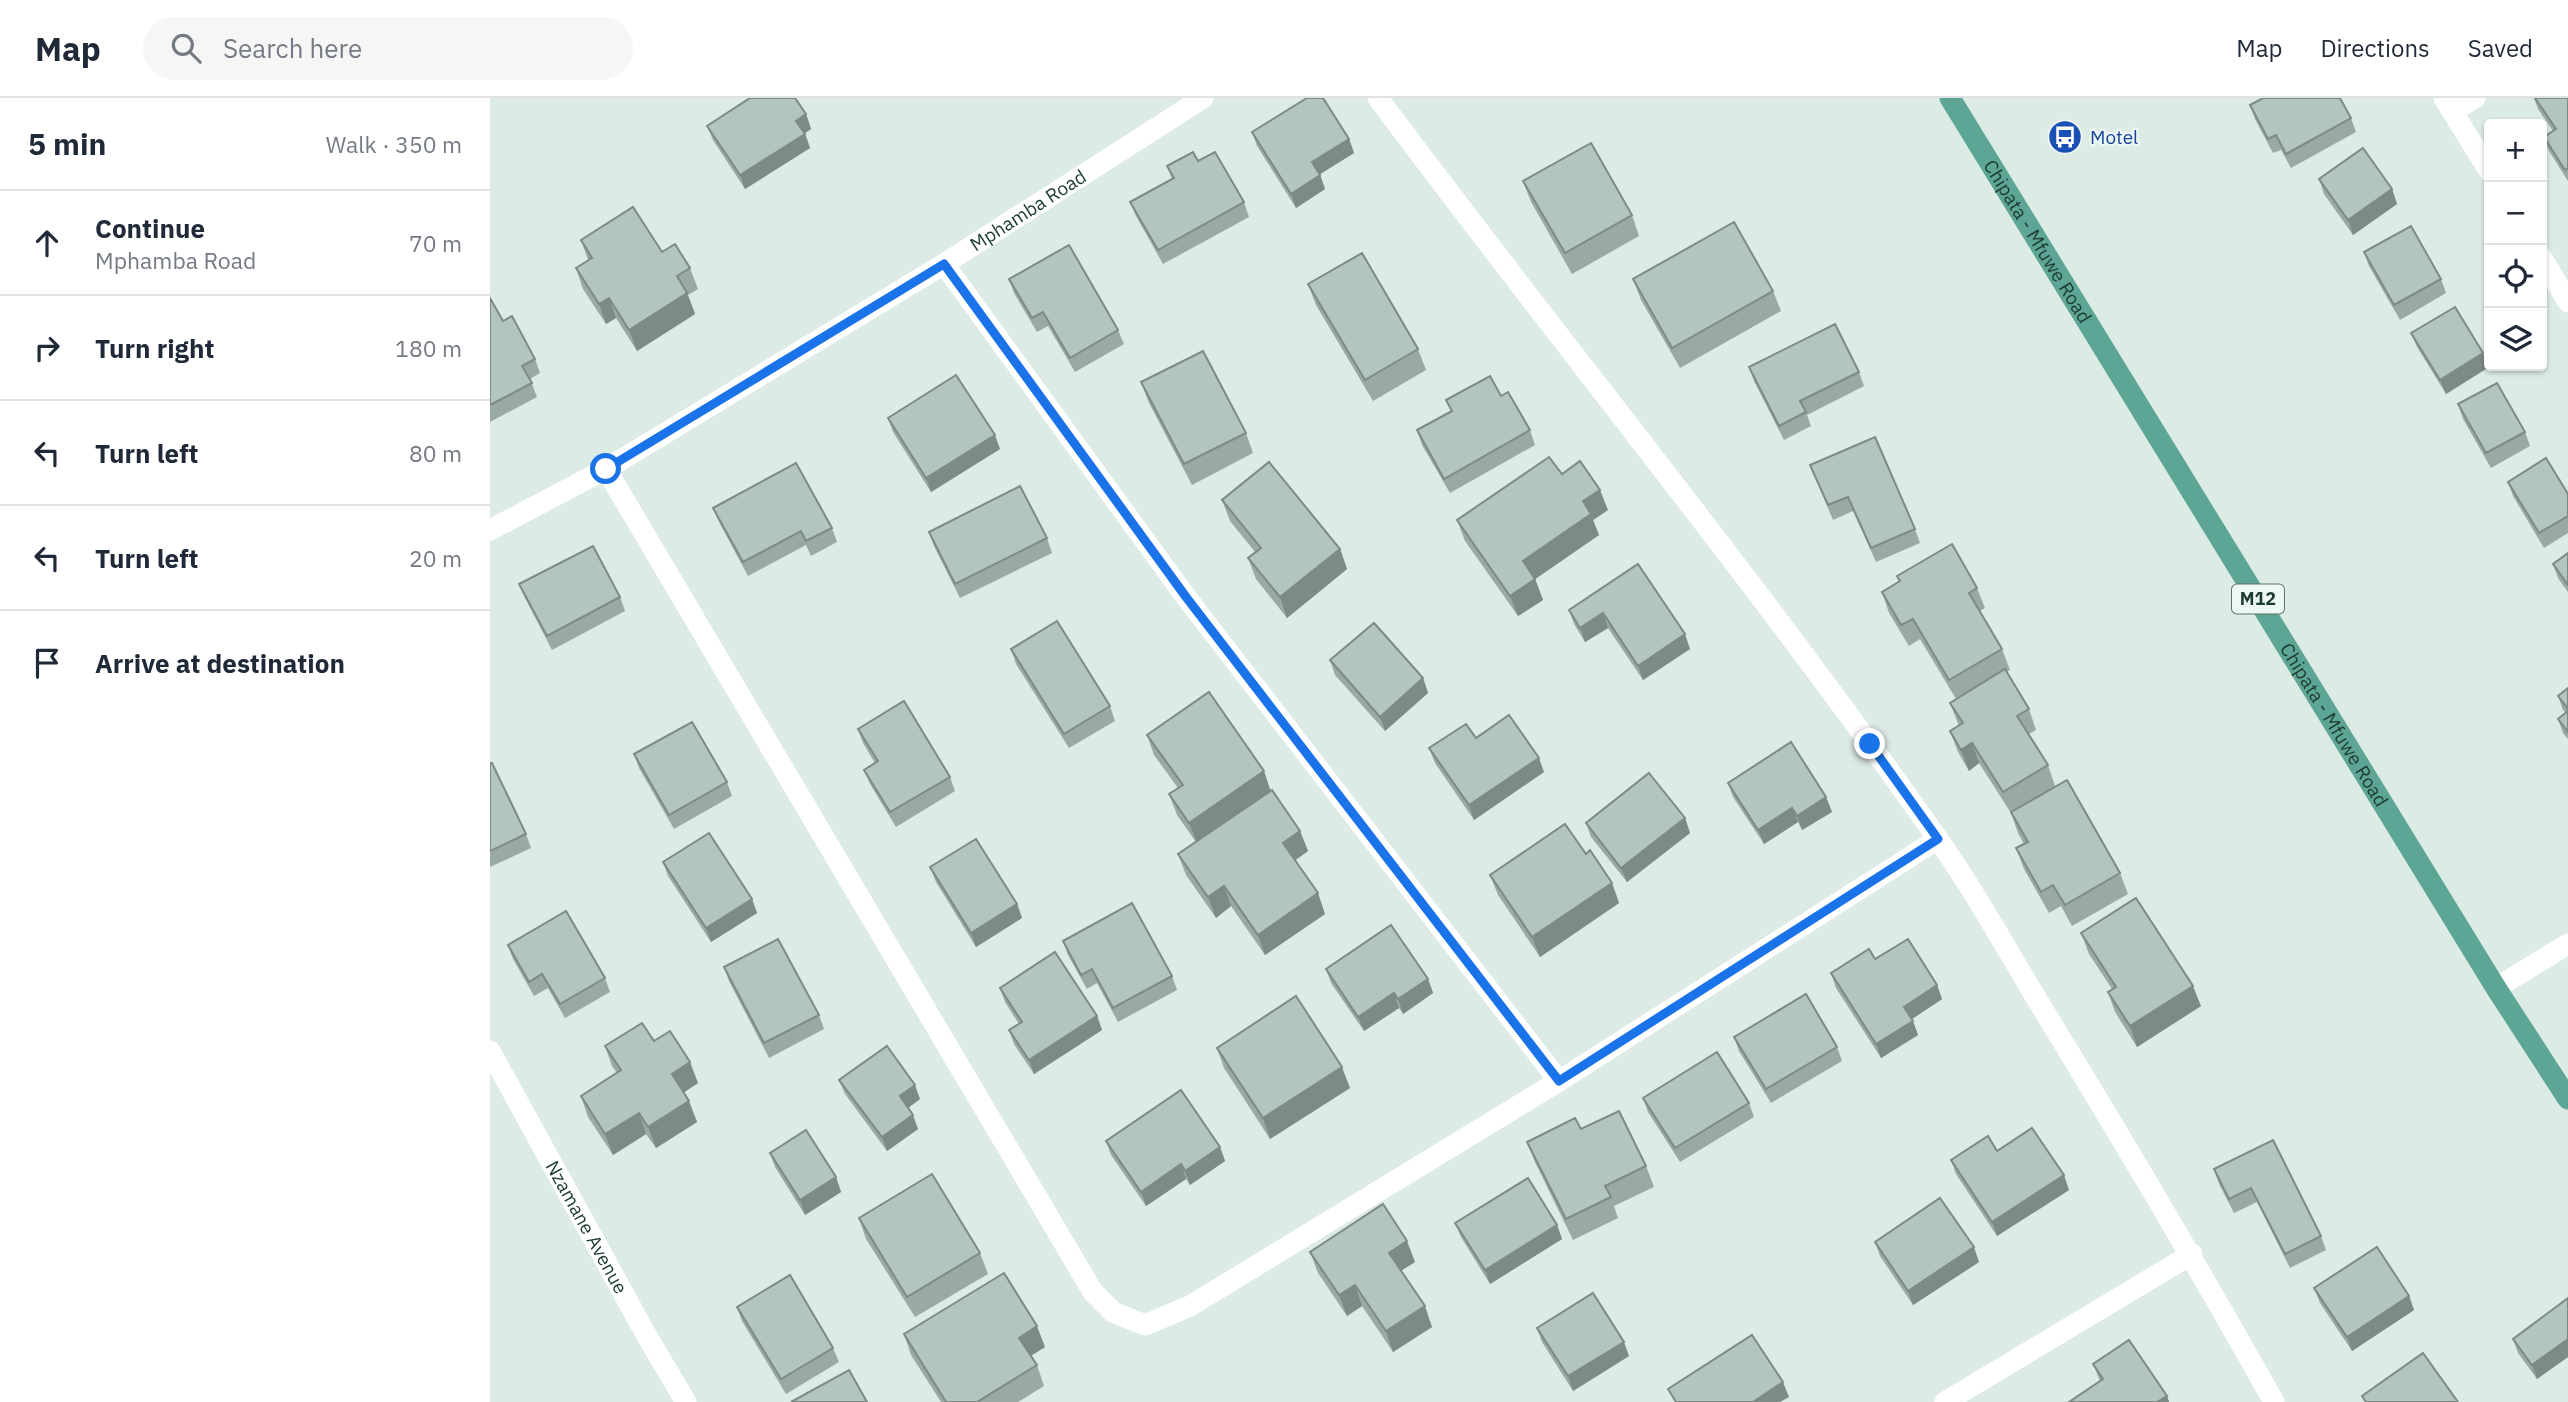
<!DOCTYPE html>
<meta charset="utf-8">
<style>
body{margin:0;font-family:"IBM Plex Sans",sans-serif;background:#f6f6f7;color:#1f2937}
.controls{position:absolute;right:21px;top:21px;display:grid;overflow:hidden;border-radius:7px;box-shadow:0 2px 5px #0004}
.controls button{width:63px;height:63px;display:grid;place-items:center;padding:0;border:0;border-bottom:2px solid #e0e1e3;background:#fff;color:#1f2937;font:35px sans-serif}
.stop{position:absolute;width:21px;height:21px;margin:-16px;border:5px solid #1a73e8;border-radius:50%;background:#fff}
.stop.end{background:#1a73e8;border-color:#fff;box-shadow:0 2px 7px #0008}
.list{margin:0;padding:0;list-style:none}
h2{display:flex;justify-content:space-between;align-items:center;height:91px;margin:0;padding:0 28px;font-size:30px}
h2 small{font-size:23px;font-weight:400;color:#747a83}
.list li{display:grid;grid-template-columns:46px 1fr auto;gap:21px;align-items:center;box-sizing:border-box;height:105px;padding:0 28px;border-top:2px solid #e0e1e3}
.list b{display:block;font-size:26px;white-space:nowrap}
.list p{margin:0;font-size:23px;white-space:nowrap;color:#747a83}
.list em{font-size:23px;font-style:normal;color:#747a83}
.icon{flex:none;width:38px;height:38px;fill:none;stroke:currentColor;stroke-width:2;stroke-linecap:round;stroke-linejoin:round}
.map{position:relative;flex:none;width:2078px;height:1304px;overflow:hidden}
header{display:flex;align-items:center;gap:42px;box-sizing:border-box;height:98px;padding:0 35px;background:#fff;border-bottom:2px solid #e0e1e3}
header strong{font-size:33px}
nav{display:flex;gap:38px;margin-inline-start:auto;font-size:24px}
.search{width:490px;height:63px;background:#f6f6f7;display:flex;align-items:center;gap:18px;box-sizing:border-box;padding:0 24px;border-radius:38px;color:#747a83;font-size:26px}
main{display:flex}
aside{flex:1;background:#fff}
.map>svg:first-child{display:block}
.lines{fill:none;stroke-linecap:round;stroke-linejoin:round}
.minor{stroke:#fff;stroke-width:21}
.tertiary{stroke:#fff;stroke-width:21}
.primary{stroke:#5da595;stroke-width:21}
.wall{fill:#99a9a3}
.shaded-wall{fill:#7d8a85}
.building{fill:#b2c5be;stroke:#7d8a85;stroke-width:2}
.route{stroke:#1a73e8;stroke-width:9}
.labels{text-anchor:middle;stroke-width:5;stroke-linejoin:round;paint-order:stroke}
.shield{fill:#edf7f3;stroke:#5b736d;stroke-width:2}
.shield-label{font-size:18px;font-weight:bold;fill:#1d3b34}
.transit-label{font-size:19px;fill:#164399;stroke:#edf7f3;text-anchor:start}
.street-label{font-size:19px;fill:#1d3b34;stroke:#edf7f3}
</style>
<header>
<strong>Map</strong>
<div class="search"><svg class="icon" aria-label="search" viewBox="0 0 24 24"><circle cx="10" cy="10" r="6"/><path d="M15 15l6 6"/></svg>Search here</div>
<nav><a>Map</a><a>Directions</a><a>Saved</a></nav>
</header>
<main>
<aside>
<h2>5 min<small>Walk · 350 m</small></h2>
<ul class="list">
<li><svg class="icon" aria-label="ahead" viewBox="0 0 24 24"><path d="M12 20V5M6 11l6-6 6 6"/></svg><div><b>Continue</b><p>Mphamba Road</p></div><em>70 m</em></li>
<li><svg class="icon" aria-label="right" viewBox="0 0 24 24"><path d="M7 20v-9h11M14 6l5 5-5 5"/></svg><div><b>Turn right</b></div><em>180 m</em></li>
<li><svg class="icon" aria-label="left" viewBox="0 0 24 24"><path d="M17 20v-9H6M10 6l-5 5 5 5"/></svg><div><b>Turn left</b></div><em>80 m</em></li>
<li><svg class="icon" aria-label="left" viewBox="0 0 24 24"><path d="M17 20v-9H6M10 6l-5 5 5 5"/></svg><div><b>Turn left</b></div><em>20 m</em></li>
<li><svg class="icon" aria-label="arrive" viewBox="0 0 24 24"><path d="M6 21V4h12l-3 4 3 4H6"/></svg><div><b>Arrive at destination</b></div></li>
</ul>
</aside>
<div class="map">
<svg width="2078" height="1304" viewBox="0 0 2078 1304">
<rect width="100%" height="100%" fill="#ddebe5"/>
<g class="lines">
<g class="minor">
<path d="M888,0c184,247 380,485 557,737 40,56 73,117 109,176 79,129 156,259 230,391"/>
<path d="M1954,0l45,73"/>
<path d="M1963,13l22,-13"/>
<path d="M2052,160l26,44"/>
<path d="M454,166l242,333 373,484"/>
<path d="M116,371l487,823 20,20 32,13 45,-19 369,-225 379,-242"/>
<path id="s1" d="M0,432l116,-61 338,-205 259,-166"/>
<path d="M2006,890l72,-44"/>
<path d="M1455,1304l247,-148"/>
</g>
<path class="tertiary" id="s2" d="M0,953l158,287 38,64"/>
<path class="primary" id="s3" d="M1460,0l546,890 72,111"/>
</g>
<g class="wall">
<path d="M2044,0h34v83l-19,-30 -5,-14 9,-6 -15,-22z"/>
<path d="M1760,7l101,13 5,14 -65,36 -10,-18 -8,3 -18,-34z"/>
<path d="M316,16l5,15 -6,4 5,15 -65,41 -32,-49 -6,-14z"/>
<path d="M762,34l97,7 5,14 -34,21 5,15 -29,19 -39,-62z"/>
<path d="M708,63l46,41 5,15 -86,47 -27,-48 -6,-14 42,-23 -5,-13z"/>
<path d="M1829,81l73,10 5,15 -44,31 -29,-41z"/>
<path d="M1033,83l109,34 7,21 -67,38 -41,-72z"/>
<path d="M91,142l81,12 28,16 8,21 -10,6 7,19 -58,37 -21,-33 -10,6 -23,-35 -7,-21 12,-8z"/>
<path d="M1874,154l77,27 5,14 -46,27 -31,-54z"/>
<path d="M519,181l109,51 6,14 -49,28 -27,-46 -11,6 -23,-39z"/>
<path d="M1143,181l140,12 8,20 -101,57 -39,-68z"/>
<path d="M818,186l110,65 8,21 -53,31 -57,-96z"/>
<path d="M0,200l13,23 32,38 5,14 -10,6 7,18 -47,25z"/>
<path d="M1921,235l78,34 -43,27 -29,-47z"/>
<path d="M1259,269l110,5 5,14 -57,29 4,11 -27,14 -30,-59z"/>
<path d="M651,284l105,51 7,20 -61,32 -43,-82z"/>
<path d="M1011,298l29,34 5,15 -85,48 -28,-48 -5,-15 34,-18 -5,-12z"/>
<path d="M1968,306l67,28 5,14 -39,22 -28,-49z"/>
<path d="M398,320l112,31 -69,43 -38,-60z"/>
<path d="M1320,367l105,64 5,14 -44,19 -23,-51 -20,9z"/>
<path d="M2018,384l60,12v39l-24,15 -31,-52z"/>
<path d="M732,402l118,49 7,20 -60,49 -31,-39 -8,-21 8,-5 -26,-32z"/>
<path d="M223,410l119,20 5,14 -26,14 -5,-11 -58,31 -29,-54z"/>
<path d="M1118,412l-15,10 6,15 -64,44 8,21 -25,16 -53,-75 -8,-21z"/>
<path d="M439,434l118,6 5,15 -92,45 -26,-52z"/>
<path d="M2078,455v39l-10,-14 -5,-14z"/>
<path d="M1148,466l52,85 -47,31 -35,-52 -23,14 -11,-18 -5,-14z"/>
<path d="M1407,478l80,12 8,20 -5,3 22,38 8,21 -4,2 23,37 7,21 -7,4 19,31 7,21 -30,18 95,69 8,21 -56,32 -11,-20 -12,7 -25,-44 -8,-21 8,-4 -6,-11 -7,-20 -32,-50 -10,8 -11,-19 -8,-21 9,-5 -9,-23 6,-4 -36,-60 -11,7 -20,-33 -7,-21 17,-10z"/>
<path d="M29,486l101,13 5,14 -73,39 -27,-52z"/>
<path d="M521,551l99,57 5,15 -46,27 -53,-84z"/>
<path d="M840,562l93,18 5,15 -43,38 -50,-56z"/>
<path d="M2078,590v51l-5,-6 -5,-14 8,-6 -3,-3 -5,-14z"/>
<path d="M368,631l92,48 5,14 -59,36 -26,-43 -6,-14 11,-7 -12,-20z"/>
<path d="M657,637l124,55 29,41 8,20 -13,9 30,54 -60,41 -34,-49 -15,12 -30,-43 -8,-21 18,-12 -19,-27 -8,-21 9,-6 -24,-33z"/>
<path d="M986,640l68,34 -70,48 -39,-57 -6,-15z"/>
<path d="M144,656l93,28 5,14 -58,33 -35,-61z"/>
<path d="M0,665l36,71 5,14 -41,19z"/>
<path d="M1238,685l98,14 6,15 -30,18 -4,-8 -34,22 -31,-47z"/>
<path d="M1195,720l5,15 -63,49 -36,-45 -5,-14z"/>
<path d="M1096,756l26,29 7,20 -79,54 -42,-62 -8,-20z"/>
<path d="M173,764l89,37 5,14 -46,29 -43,-66z"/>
<path d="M440,769l87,37 5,14 -46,29 -40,-65z"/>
<path d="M1591,835l120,73 -64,41 -22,-35 -7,-20 4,-3 -23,-35z"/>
<path d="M573,843l109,35 5,14 -59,32 -21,-39 -10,6 -19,-34z"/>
<path d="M18,847l97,33 5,14 -45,26 -17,-30 -14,8 -21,-37z"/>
<path d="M1385,861l62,26 5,14 -30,20 6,16 -37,23 -45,-70 -5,-15z"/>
<path d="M234,869l95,48 5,14 -55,29 -40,-77z"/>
<path d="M836,871l102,10 5,14 -30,21 -4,-6 -35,23 -33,-48z"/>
<path d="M510,890l97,28 5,14 -68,44 -20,-30 -5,-14 10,-6 -14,-22z"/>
<path d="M1244,939l103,10 5,14 -71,42 -32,-52z"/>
<path d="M164,943l44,42 -14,9 13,30 -41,26 -10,-14 -33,21 -25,-38 -7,-21 36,-23 -5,-7 -7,-20z"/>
<path d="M727,950l133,40 -80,51 -46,-71z"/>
<path d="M349,982l81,19 -12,9 10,21 -31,22 -42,-57z"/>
<path d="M1153,1000l106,5 5,14 -74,45 -32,-50z"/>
<path d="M1091,1031l65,37 8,21 -40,19 4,12 -45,22 -38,-78 -8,-20z"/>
<path d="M1783,1042l48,96 5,14 -36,18 -33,-66 -23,11 -15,-29 -5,-15z"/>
<path d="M616,1043l114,6 5,14 -35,24 -4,-6 -40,27 -35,-51z"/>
<path d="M1507,1053l72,39 -72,46 -41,-62 -5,-14z"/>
<path d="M280,1055l66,24 5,15 -36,23 -30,-48z"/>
<path d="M369,1120l121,35 8,21 -73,43 -49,-78z"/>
<path d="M965,1125l102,2 5,14 -72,45 -29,-47z"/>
<path d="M1385,1144l104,20 -66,43 -33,-49z"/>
<path d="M820,1154l105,10 -14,9 31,56 -39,25 -31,-46 -15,10 -29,-43z"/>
<path d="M1824,1190l95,8 5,14 -62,41 -32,-48z"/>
<path d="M2078,1200v59l-31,22 -19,-26 -5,-14z"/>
<path d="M247,1209l96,41 6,14 -53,32 -44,-73z"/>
<path d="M1047,1230l92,28 -56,35 -31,-49z"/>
<path d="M414,1236l141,13 -14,9 6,9 7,21 -26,16h-77l-30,-47z"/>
<path d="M1603,1266l74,32 2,6h-100l31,-21z"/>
</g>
<g class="shaded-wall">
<path d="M316,16l5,15 -9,6 -6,-14z"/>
<path d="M315,36l5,14 -65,41 -5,-14z"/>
<path d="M859,41l5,14 -37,23 -5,-14z"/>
<path d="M830,77l5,14 -29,19 -5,-14z"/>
<path d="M1902,91l5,15 -44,31 -5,-15z"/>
<path d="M197,195l8,21 -58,37 -8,-21z"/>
<path d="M119,200l7,20 -10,6 -7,-20z"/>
<path d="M1993,255l6,14 -43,27 -6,-14z"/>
<path d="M505,337l5,14 -69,43 -5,-14z"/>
<path d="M1110,392l8,20 -15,10 6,15 -68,47 -8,-21 60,-60z"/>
<path d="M850,451l7,20 -60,49 -7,-21z"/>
<path d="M1045,481l8,21 -25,16 -8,-20z"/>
<path d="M1113,515l5,15 -23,14 -5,-14z"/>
<path d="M1195,536l5,15 -47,31 -5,-14z"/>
<path d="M933,580l5,15 -43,38 -5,-14z"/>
<path d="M1482,645l7,20 -10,8 -8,-21z"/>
<path d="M1049,660l5,14 -70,48 -5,-15z"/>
<path d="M774,673l7,21 -74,51 -8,-20z"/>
<path d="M1336,699l6,15 -30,18 -5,-14z"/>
<path d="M1302,710l6,14 -34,22 -6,-14z"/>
<path d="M1195,720l5,15 -63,49 -6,-14z"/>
<path d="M810,733l8,20 -18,13 -7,-21z"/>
<path d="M1122,785l7,20 -79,54 -8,-20z"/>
<path d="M734,788l7,20 -15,12 -8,-21z"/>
<path d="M828,795l7,21 -60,41 -7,-20z"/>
<path d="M262,801l5,14 -46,29 -5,-14z"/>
<path d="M527,806l5,14 -46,29 -5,-14z"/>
<path d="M938,881l5,14 -30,21 -5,-15z"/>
<path d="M1447,887l5,14 -33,22 -5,-14z"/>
<path d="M1703,888l8,20 -64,41 -7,-21z"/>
<path d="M904,895l5,15 -35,23 -6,-14z"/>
<path d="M607,918l5,14 -68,44 -5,-14z"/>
<path d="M1423,923l5,14 -37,23 -5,-14z"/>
<path d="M200,964l8,21 -18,12 -8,-21z"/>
<path d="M852,969l8,21 -80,51 -7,-21z"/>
<path d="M425,987l5,14 -15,11 -5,-14z"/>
<path d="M199,1003l8,21 -41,26 -8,-21z"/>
<path d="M149,1015l7,21 -33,21 -8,-21z"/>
<path d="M423,1017l5,14 -31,22 -5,-14z"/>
<path d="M730,1049l5,14 -35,24 -5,-14z"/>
<path d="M691,1066l5,15 -40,27 -5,-14z"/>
<path d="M1574,1077l5,15 -72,46 -5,-14z"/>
<path d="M346,1079l5,15 -36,23 -5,-15z"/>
<path d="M1067,1127l5,14 -72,45 -5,-14z"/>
<path d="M917,1143l8,21 -18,11 -8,-20z"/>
<path d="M1484,1149l5,15 -66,43 -5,-14z"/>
<path d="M865,1187l7,21 -15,10 -8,-21z"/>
<path d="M1919,1198l5,14 -62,41 -5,-14z"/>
<path d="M935,1208l7,21 -39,25 -7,-21z"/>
<path d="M547,1228l8,21 -18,11 -8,-20z"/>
<path d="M2078,1241v18l-31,22 -5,-14z"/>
<path d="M1134,1244l5,14 -56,35 -5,-15z"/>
<path d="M1293,1284l6,15 -9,5h-27z"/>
<path d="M1677,1298l2,6h-12z"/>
</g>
<g class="building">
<path d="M260,0h45l11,16 -10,7 9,13 -65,41 -33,-49z"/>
<path d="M817,0h16l26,41 -37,23 8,13 -29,19 -39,-62z"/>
<path d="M1773,0h77l11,20 -65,36 -10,-19 -8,4 -18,-34z"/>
<path d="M2045,0h33v70l-3,2 -21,-33 12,-8z"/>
<path d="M1101,45l41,72 -67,38 -42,-72z"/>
<path d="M1873,50l29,41 -44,31 -29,-41z"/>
<path d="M703,54l5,9 17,-9 29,50 -86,48 -28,-48 44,-24 -7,-12z"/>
<path d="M143,109l29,45 13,-8 15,24 -13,8 10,17 -58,37 -20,-32 -10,6 -23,-36 16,-10 -11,-18z"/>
<path d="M1244,124l39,69 -101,57 -39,-69z"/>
<path d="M1921,128l30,53 -47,26 -30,-53z"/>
<path d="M579,147l49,85 -48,28 -27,-46 -11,6 -23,-39z"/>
<path d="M872,155l56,96 -53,31 -57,-96z"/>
<path d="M0,200l13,23 9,-5 23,43 -13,7 10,17 -42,22z"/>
<path d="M1965,209l28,46 -43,27 -29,-47z"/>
<path d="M1345,226l24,48 -59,29 6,11 -27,14 -30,-59z"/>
<path d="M713,253l43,82 -62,31 -43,-82z"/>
<path d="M466,277l39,60 -69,43 -38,-60z"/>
<path d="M1000,278l11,20 7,-4 22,38 -86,49 -27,-49 35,-19 -6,-11z"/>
<path d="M2007,285l28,49 -39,21 -28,-49z"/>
<path d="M1385,339l40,92 -44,19 -23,-51 -20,8 -18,-40z"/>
<path d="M1059,359l13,17 18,-13 20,29 -17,11 8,13 -68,47 12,18 -25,17 -53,-76z"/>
<path d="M2056,360l22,36v22l-29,17 -31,-51z"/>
<path d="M779,364l71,87 -60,48 -32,-39 13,-10 -39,-48z"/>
<path d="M306,365l36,65 -26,13 -5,-10 -58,31 -30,-54z"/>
<path d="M530,388l27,52 -92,46 -26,-52z"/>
<path d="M1462,446l25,44 -8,5 33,56 -53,31 -36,-61 -12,6 -19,-33 18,-11 -3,-5z"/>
<path d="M103,448l27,51 -73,39 -28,-52z"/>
<path d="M2078,455v32l-15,-21z"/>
<path d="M1148,466l47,70 -47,32 -35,-53 -23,15 -11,-18z"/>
<path d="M567,523l53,85 -46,28 -53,-85z"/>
<path d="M884,525l49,55 -43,39 -50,-57z"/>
<path d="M1515,571l24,40 -12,7 31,49 -45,27 -31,-49 -11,7 -11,-19 13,-8 -13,-20z"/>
<path d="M2078,590v21l-10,-13z"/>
<path d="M719,594l55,79 -75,52 -20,-29 14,-9 -36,-50z"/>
<path d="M414,603l46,76 -60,35 -26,-42 14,-9 -20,-32z"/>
<path d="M2078,613v21l-10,-13z"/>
<path d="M1019,617l30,43 -70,47 -40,-57 37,-24 10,14z"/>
<path d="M202,624l35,60 -58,33 -35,-61z"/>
<path d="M1301,644l35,55 -29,19 -5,-8 -34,22 -30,-47z"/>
<path d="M0,665h2l34,71 -36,17z"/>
<path d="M1159,675l36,45 -64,50 -35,-45z"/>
<path d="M1577,682l53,93 -55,32 -12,-20 -12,7 -25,-44 12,-6 -17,-30z"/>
<path d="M782,692l28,41 -17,12 35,50 -60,42 -34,-49 -16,11 -30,-43z"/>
<path d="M1075,726l21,30 4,-4 22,33 -80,54 -42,-62z"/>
<path d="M219,735l43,66 -46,29 -43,-66z"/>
<path d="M486,741l41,65 -46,29 -41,-66z"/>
<path d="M1646,800l57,88 -63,40 -22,-34 8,-5 -35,-54z"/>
<path d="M642,805l40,73 -59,32 -21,-39 -11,6 -18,-34z"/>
<path d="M76,813l39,67 -45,26 -18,-30 -13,8 -21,-37z"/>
<path d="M901,827l37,54 -30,20 -4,-6 -36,24 -32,-48z"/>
<path d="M288,841l41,76 -55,28 -40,-76z"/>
<path d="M1418,841l29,46 -33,22 9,14 -37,23 -45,-71 38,-24 6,10z"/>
<path d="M565,854l42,64 -68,44 -20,-30 13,-8 -22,-34z"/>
<path d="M1316,896l31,53 -71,42 -32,-52z"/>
<path d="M806,898l46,71 -79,51 -46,-70z"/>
<path d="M152,925l12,18 16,-10 20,31 -18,12 17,27 -41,26 -9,-14 -34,21 -24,-38 40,-26 -16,-24z"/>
<path d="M397,948l28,39 -15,11 13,19 -31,22 -43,-57z"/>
<path d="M1227,954l32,51 -74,45 -32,-50z"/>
<path d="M691,992l39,57 -35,24 -4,-7 -40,28 -35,-51z"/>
<path d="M1129,1013l27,55 -41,20 6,11 -45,22 -39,-77 48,-24 6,11z"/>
<path d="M1542,1030l32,47 -72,47 -41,-62 37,-24 9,15z"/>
<path d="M316,1032l30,47 -36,23 -30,-47z"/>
<path d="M1783,1042l48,96 -36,18 -34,-66 -22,11 -15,-30z"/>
<path d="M442,1076l48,79 -73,44 -48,-79z"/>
<path d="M1038,1080l29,47 -72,45 -30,-47z"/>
<path d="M1450,1100l34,49 -66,44 -33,-49z"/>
<path d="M893,1106l24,37 -18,12 36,53 -39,25 -31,-46 -16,10 -29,-43z"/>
<path d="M1887,1149l32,49 -62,41 -33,-49z"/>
<path d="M514,1175l33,53 -18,12 18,27 -60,37h-31l-42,-68z"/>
<path d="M300,1177l43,73 -52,31 -44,-72z"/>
<path d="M1103,1195l31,49 -56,34 -31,-48z"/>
<path d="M2078,1200v41l-36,26 -19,-26z"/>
<path d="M1262,1237l31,47 -30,20h-77l-8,-13z"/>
<path d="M1639,1242l38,56 -10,6h-88l34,-23 -10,-15z"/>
<path d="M1933,1255l35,49h-92l-4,-6z"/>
<path d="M359,1272l18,32h-76z"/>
</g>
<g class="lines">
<path class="route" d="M116,371l338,-205 242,333 373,484 379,-242 -68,-95"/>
</g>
<defs>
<g id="bus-disc" transform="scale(1.75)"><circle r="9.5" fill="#1a4fb4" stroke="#edf7f3"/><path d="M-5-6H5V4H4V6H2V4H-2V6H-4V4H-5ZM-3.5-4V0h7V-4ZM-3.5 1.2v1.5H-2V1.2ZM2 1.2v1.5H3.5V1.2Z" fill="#fff"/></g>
</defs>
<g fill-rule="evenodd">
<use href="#bus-disc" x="1575" y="39"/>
</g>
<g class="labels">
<rect class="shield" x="1742" y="486.5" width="52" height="29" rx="5"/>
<g class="shield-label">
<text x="1768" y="507">M12</text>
</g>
<g class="transit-label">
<text x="1600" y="46">Motel</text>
</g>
<g class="street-label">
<text dy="7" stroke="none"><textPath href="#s1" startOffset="626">Mphamba Road</textPath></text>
<text dy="7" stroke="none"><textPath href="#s3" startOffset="168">Chipata - Mfuwe Road</textPath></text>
<text dy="7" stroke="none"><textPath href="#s3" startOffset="735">Chipata - Mfuwe Road</textPath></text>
<text dy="7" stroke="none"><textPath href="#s2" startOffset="201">Nzamane Avenue</textPath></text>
</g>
</g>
</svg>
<div class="controls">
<button>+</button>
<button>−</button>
<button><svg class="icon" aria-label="locate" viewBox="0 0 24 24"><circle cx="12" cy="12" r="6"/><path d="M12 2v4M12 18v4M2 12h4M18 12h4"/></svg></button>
<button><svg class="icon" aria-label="layers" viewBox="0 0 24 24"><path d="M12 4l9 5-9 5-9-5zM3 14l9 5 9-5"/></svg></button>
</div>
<div class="stop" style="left:116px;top:371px"></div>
<div class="stop end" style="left:1380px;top:646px"></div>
</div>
</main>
